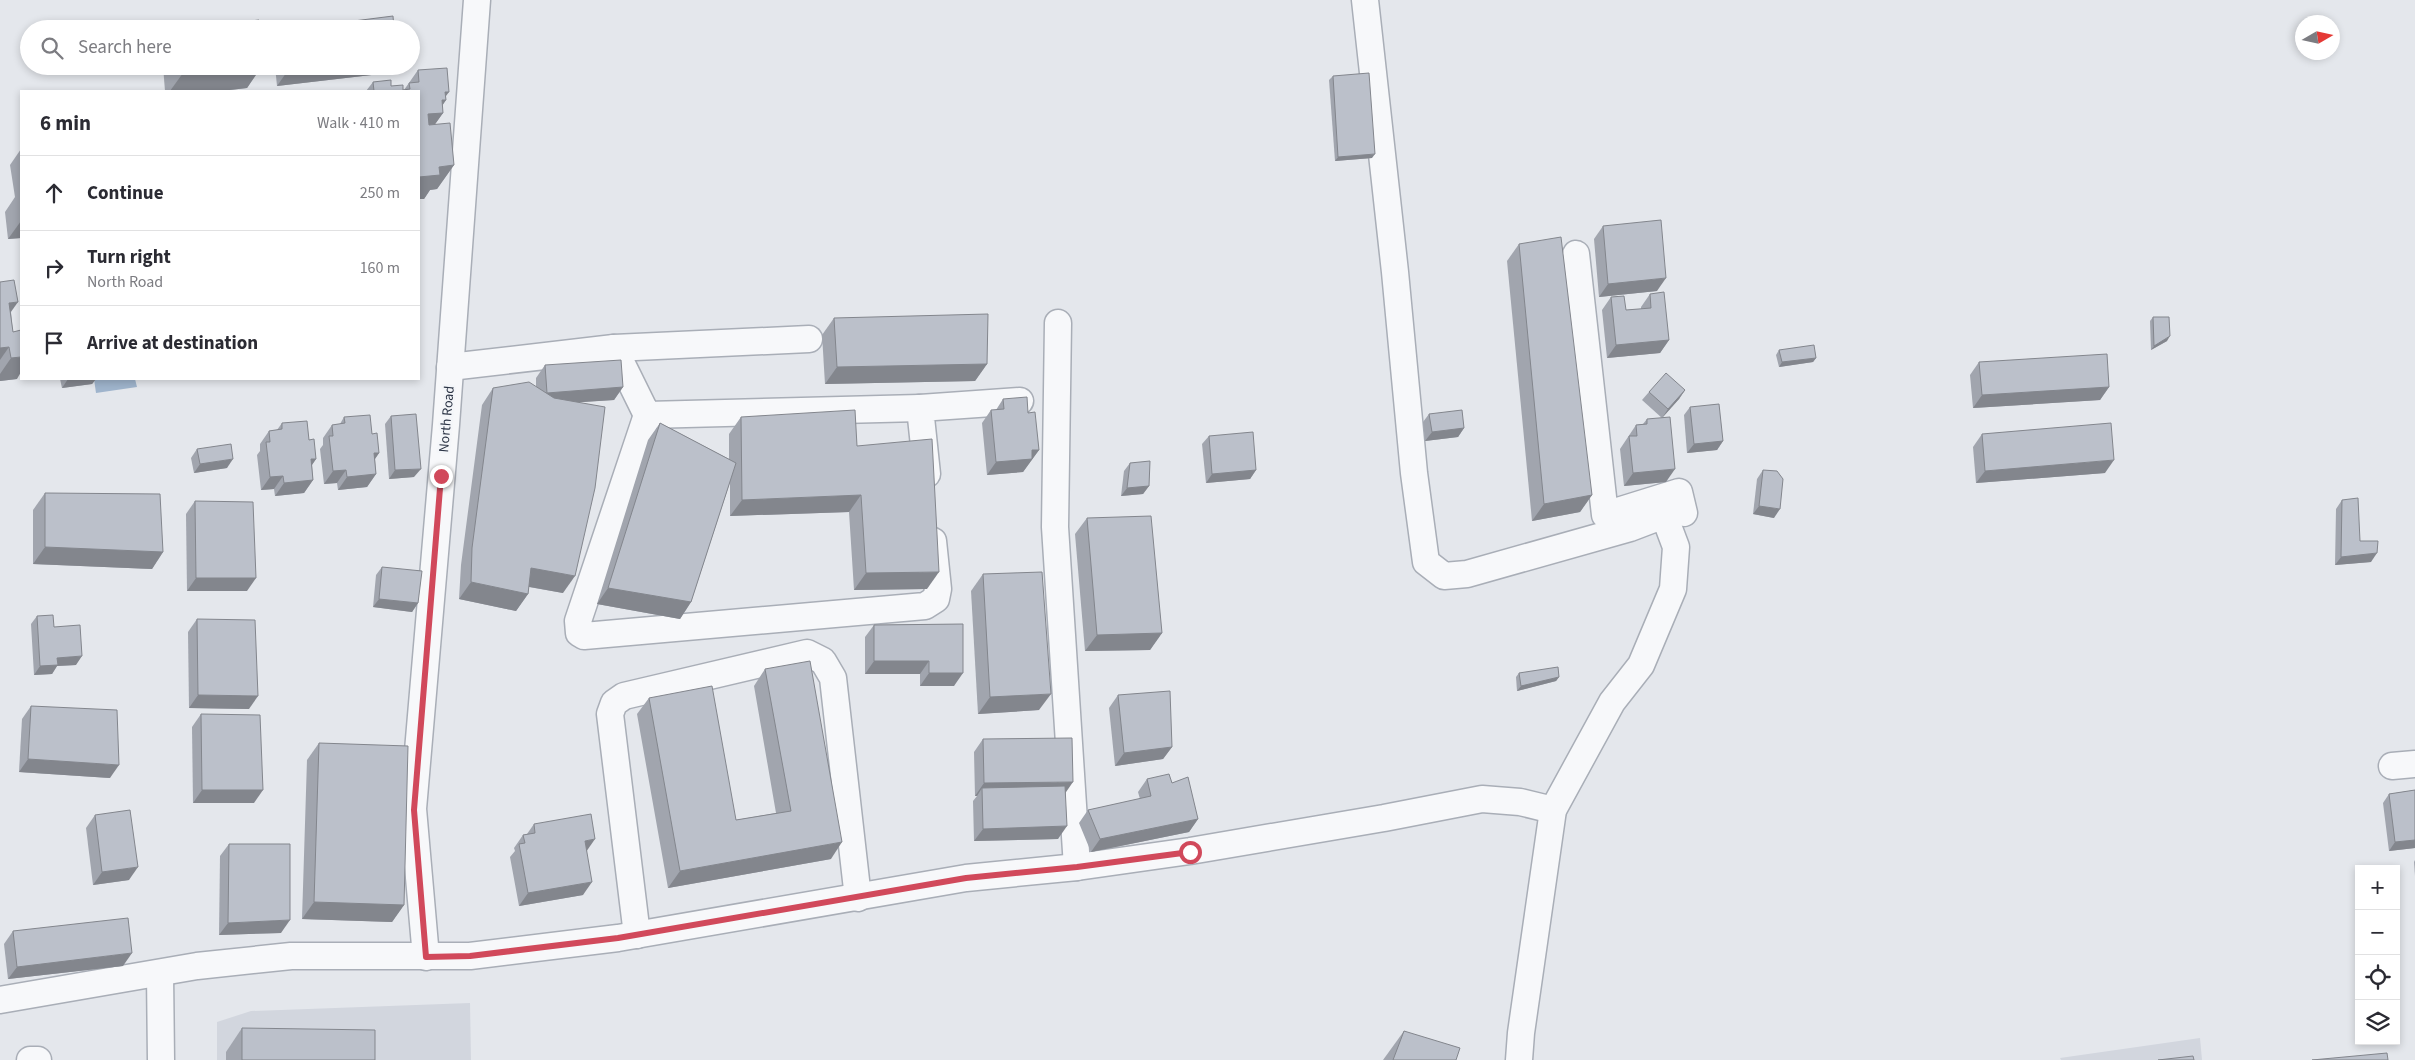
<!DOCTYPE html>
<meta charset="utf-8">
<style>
body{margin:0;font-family:"Source Sans 3",sans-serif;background:#f7f7f7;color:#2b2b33}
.controls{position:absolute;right:15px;bottom:15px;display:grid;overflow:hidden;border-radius:0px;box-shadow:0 2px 8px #0003}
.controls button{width:45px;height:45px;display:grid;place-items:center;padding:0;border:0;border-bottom:1px solid #e1e1e2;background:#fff;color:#2b2b33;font:25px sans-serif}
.compass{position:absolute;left:2295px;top:15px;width:45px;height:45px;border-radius:50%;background:#fff;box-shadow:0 2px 8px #0003;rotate:81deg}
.stop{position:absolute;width:15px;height:15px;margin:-11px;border:4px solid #d1495b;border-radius:50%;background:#fff}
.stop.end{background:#d1495b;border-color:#fff;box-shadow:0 1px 5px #0008}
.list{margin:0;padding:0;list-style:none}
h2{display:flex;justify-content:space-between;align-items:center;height:65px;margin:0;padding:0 20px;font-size:21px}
h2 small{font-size:16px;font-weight:400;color:#7c7c81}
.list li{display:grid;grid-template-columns:32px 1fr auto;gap:15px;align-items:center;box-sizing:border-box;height:75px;padding:0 20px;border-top:1px solid #e1e1e2}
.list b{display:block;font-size:19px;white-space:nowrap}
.list p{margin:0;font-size:16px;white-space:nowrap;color:#7c7c81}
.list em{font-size:16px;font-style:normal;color:#7c7c81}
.icon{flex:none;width:28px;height:28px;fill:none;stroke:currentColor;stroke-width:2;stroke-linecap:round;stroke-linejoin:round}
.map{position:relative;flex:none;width:2415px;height:1060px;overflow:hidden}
.search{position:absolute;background:#fff;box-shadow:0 2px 8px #0003;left:20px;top:20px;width:400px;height:55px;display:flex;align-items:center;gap:12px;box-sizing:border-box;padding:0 18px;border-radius:28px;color:#7c7c81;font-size:19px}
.panel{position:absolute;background:#fff;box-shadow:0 2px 8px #0003;left:20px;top:90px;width:400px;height:290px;border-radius:0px}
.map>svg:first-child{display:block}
.built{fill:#d2d6de}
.water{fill:#9fb4cc}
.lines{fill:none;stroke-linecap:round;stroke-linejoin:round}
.minor-casing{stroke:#a9aeb7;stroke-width:29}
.minor{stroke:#f7f8fa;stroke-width:26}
.wall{fill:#a1a5ae}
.shaded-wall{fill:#83868d}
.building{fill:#bbc0ca;stroke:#83868d}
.route{stroke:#d1495b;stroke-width:6}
.labels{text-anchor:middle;stroke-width:5;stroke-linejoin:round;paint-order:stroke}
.street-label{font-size:14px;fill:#2b3445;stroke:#f4f6f9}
</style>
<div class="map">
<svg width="2415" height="1060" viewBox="0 0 2415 1060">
<rect width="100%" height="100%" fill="#e4e7ec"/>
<g class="built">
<path d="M470,1003l1,57h-254v-38l34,-11z"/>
<path d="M2200,1038l2,22h-141l-1,-2z"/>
</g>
<path class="water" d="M94,379h41l2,8 -41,6z"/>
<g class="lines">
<g class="minor-casing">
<g id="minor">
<path d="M1365,0l30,272 19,201 12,89 18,14 23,-2 163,-46 34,-13 12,32 -3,42 -32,76 -29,37 -59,108 -32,223 -2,27"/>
<path d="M1576,254l29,261 74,-23 5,21"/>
<path d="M1058,323l-3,204 22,340"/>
<path d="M614,348l195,-9"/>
<path d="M450,367l164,-19 33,67 273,-7"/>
<path d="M647,415l-69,206 1,12 5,3 341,-30 11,-7 2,-10 -5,-48"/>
<path d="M927,474l-7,-66 100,-7"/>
<path d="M2392,766l23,-2"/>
<path d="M637,935l-27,-221 4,-11 10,-7 183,-43 16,8 10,17 25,220"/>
<path d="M426,957l-13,-148 33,-384 31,-425"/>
<path d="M160,974l1,86"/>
<path d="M0,1000l197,-34 94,-10h179l148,-18 348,-60 111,-11 113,-16 194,-33 98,-19 38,3 33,8"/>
<path d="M30,1060h8"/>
</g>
</g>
<use href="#minor" class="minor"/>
</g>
<g class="wall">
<path d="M163,66h99l-15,22 -26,3h-56z"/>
<path d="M275,66h110l-5,8 -103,12z"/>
<path d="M418,70l28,27v3l-4,6 1,7 -8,11 19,41 -17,24 -7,1 -6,9h-5v-108h-53l7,-9 18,4 13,4z"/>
<path d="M1333,76l39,82 -37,3 -6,-81z"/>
<path d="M21,149v89l-13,1 -3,-27 10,-15 -5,-32z"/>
<path d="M1603,226l54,65 -58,6 -5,-58z"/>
<path d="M1519,244l73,251 -12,17 -48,9 -25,-260z"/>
<path d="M0,282l11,30 6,67 -17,2z"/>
<path d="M1650,294l19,46 -9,13 -53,5 -5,-48 9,-13 15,13 15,-1v-2z"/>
<path d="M2153,317l14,24 -16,9 -1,-29z"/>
<path d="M834,318l153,46 -12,17 -150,3 -3,-49z"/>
<path d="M1779,350l37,8 -3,4 -34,5 -3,-12z"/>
<path d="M1979,362l130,25 -9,13 -127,8 -3,-33z"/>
<path d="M545,365l78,22 -9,13 -34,2 -17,191 -34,-6 -1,7 -12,17 -57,-12 2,-34 21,-160 11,-17 43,-1v-9z"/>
<path d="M60,379h36l-4,5 -30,4z"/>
<path d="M1685,390l-6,9 -17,19 -20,-18 7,-8z"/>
<path d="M1003,399l25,14 11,37 -16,22 -36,3 -5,-52 9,-13h5z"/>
<path d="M1690,407l33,34 -6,9 -30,3 -3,-38z"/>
<path d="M1429,414l35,14 -6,9 -33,4 -2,-19z"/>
<path d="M391,416l23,61 -25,2 -4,-55z"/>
<path d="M344,417l28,17 7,19 -4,6 1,15 -9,13 -29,3 -1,-7 -13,1 -4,-35 3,-4v-7l9,-13 8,-1z"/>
<path d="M741,417l116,29 70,143 -73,1 -5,-78 -119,4v-34l-39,120 -11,17 -83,-15 51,-164 12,-17 69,36v-25z"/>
<path d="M1647,419l19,63 -42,4 -4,-37 16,-24 7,-1z"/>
<path d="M282,423l27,17 7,19 -4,6 1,15 -9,13 -29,3 -1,-7 -13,1 -4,-35 3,-4v-7l9,-13 8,-1z"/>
<path d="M1982,434l123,39 -129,10 -3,-36z"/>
<path d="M1209,436l47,34 -6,9 -44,4 -4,-39z"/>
<path d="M197,449l30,19 -33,5 -3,-15z"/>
<path d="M1130,463l19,23 -6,8 -22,2 3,-25z"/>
<path d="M1763,470l11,48 -21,-4 4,-35z"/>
<path d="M45,493l118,59 -11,17 -119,-5v-54z"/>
<path d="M2342,500l18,41 11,21 -36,3 1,-56z"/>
<path d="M195,501l52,90h-60l-1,-77z"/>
<path d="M1087,518l75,115 -12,17 -65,1 -10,-117z"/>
<path d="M382,567l36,36 -6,9 -39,-5 3,-32z"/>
<path d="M983,574l56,136 -61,4 -7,-123z"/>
<path d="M37,616l17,11 22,38 -19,1 -5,8 -18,1 -3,-51z"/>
<path d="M197,619l52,90 -60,-1 -1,-76z"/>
<path d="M963,624l-9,62h-34v-12h-55v-37l9,-12z"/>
<path d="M765,669l66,190 -163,29 -31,-174 12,-16 87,122 40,-7 -22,-127z"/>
<path d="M1519,673l40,4 -3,4 -39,10 -1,-14z"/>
<path d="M1118,695l54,52 -9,12 -48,7 -6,-58z"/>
<path d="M31,706l79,72 -91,-6 3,-53z"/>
<path d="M201,714l53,89h-61l-1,-76z"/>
<path d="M983,739l83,53 -8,47 -84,2 -1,-40 4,-5h-2l-1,-44z"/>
<path d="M319,743l85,162 -12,17 -90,-3 5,-159z"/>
<path d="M1147,779l25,4 26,36 -9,13 -98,20 -12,-29 9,-13 52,-11 -2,-7z"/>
<path d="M2415,790v58l-26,3 -6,-48 6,-9z"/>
<path d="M95,815l34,65 -36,5 -7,-57z"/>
<path d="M534,824l53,27 -4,44 -64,11 -9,-49 5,-6 -1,-3 9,-13 4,-1z"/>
<path d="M229,844l52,89 -62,2 1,-79z"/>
<path d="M2415,860v16l-1,-14z"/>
<path d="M13,931l110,35 -115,13 -4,-35z"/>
<path d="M242,1028l133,32h-149v-8z"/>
<path d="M1404,1031l52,29h-73z"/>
</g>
<g class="shaded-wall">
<path d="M247,66h15l-15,22 -26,3h-51l13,-18z"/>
<path d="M291,66h94l-5,8 -103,12z"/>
<path d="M445,92h4l-6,8h3l-9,13h6l-17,24 2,-23z"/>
<path d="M1375,154l-3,4 -37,3 3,-4z"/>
<path d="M454,165l-17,24 -7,1 -6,9h-5v-22l20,-10z"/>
<path d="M21,221v17l-13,1z"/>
<path d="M1666,278l-9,13 -58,6 9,-13z"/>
<path d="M18,302l-17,24 8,-23z"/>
<path d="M2170,336l-3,5 -16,9 3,-4z"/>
<path d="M1669,340l-9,13 -53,5 9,-13z"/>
<path d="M9,347l-9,13v-12z"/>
<path d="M21,357v15l-4,7 -17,2v-7l11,-16z"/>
<path d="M1816,358l-3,4 -34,5 3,-5z"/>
<path d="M987,364l-12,17 -150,3 12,-17z"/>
<path d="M68,379h28l-4,5 -30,4z"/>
<path d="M623,387l-9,13 -76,5 9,-12z"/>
<path d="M2109,387l-9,13 -127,8 9,-13z"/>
<path d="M1685,390l-6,9 -17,19 6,-9z"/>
<path d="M1464,428l-6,9 -33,4 7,-9z"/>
<path d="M1723,441l-6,9 -30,3 7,-9z"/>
<path d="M1032,450h7l-16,22 -36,3 9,-13z"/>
<path d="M374,453h5l-9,13z"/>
<path d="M233,459l-6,9 -33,5 6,-9z"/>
<path d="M311,459h5l-9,13z"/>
<path d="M2114,460l-9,13 -129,10 9,-12z"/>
<path d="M421,469l-7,8 -25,2 6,-9z"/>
<path d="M1675,469l-9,13 -42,4 9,-13z"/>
<path d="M346,470l-9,13 -13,1 9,-13z"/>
<path d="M1256,470l-6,9 -44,4 6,-9z"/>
<path d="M376,474l-9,13 -29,3 9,-13z"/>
<path d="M283,476l-9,13 -13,1 9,-13z"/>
<path d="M313,480l-9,13 -29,3 9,-13z"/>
<path d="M1149,486l-6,8 -22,2 6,-8z"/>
<path d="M861,495l-12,17 -119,4 12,-16z"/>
<path d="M1592,495l-12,17 -48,9 12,-17z"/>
<path d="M1759,506l21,3 -6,9 -21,-4z"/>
<path d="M45,547l118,5 -11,17 -119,-5z"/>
<path d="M2377,553l-6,9 -36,3 6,-8z"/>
<path d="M531,568l44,8 -12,17 -44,-8z"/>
<path d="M939,572l-12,17 -73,1 12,-17z"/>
<path d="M196,578h60l-9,13h-60z"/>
<path d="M471,582l57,12 -12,17 -57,-12z"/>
<path d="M608,588l83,14 -11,17 -83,-15z"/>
<path d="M379,599l39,4 -6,9 -39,-5z"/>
<path d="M1162,633l-12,17 -65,1 12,-16z"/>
<path d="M82,656l-6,9 -19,1 -5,8 -18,1 6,-9 17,-8z"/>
<path d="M874,661h55l-9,13h-55z"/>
<path d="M929,673h34l-9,13h-34z"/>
<path d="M1559,677l-3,4 -39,10 4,-5z"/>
<path d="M1051,694l-12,16 -61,4 12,-17z"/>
<path d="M198,695l60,1 -9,13 -60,-1z"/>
<path d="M1172,747l-9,12 -48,7 9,-13z"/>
<path d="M28,759l91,6 -9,13 -91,-6z"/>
<path d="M1073,782l-9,13 -82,-7 -5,8h-2l9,-13z"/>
<path d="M202,790h61l-9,13h-61z"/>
<path d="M1198,819l-9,13 -98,20 9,-13z"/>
<path d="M1067,826l-9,13 -84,2 9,-12z"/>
<path d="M595,839l-9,13 -1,-11z"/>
<path d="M2415,840v8l-26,3 6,-9z"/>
<path d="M842,842l-11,17 -163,29 12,-17z"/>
<path d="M138,867l-9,13 -36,5 9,-13z"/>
<path d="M592,882l-9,13 -64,11 9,-13z"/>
<path d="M314,902l90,3 -12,17 -90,-3z"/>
<path d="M290,920l-9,13 -62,2 9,-12z"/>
<path d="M132,953l-9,13 -115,13 9,-12z"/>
</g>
<g class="building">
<path d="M393,16l1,13h-103z"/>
<path d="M259,20l1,9h-77z"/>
<path d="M182,66h65l-64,7z"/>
<path d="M447,68l2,24h-4l1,8h-4l1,13 -15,1 1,11 21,-2 4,42 -15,2 1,8 -21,2v-86h-45l-1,-9 18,-2v6l12,-1v5l7,-1 -1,-6 10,-1 -1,-12z"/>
<path d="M1369,73l6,81 -37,3 -5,-81z"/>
<path d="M1661,220l5,58 -58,6 -5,-58z"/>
<path d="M1561,237l31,258 -48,9 -25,-260z"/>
<path d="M14,280l4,22 -9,1 4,29 8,-2v27l-10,1 -2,-11 -9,1v-66z"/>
<path d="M1664,292l5,48 -53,5 -5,-48 13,-1 2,14 25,-2 -1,-14z"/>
<path d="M988,314l-1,50 -150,3 -3,-49z"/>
<path d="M2153,317h16l1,19 -16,10z"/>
<path d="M1814,345l2,13 -34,4 -3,-12z"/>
<path d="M2107,354l2,33 -127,8 -3,-33z"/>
<path d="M621,360l2,27 -76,6 -2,-28z"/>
<path d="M1666,373l19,17 -17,19 -19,-17z"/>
<path d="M529,382l25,16 51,9 -10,81 -20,88 -44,-8 -3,26 -57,-12 1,-34 21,-160z"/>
<path d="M1027,397l1,16 7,-1 4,38h-7v9l-36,3 -5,-52 13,-1 -1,-10z"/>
<path d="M1719,404l4,37 -29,3 -4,-37z"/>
<path d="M855,410l2,36 75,-7 7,133 -73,1 -5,-78 -119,5 -1,-83z"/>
<path d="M1462,410l2,18 -32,4 -3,-18z"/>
<path d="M416,414l5,55 -26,1 -4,-54z"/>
<path d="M370,415l2,19 5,-1 2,20h-5l2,21 -29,3 -1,-7 -13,1 -4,-35h4l-1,-11 13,-2 -1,-6z"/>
<path d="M1670,417l5,52 -42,4 -4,-37h8l-1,-11 11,-1v-5z"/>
<path d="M307,421l2,19 5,-1 2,20h-5l2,21 -29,3 -1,-7 -13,1 -4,-35h4l-1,-11 13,-2v-6z"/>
<path d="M660,423l76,40 -45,139 -83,-14z"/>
<path d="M2111,423l3,37 -129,11 -3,-37z"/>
<path d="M1253,432l3,38 -44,4 -3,-38z"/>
<path d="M231,444l2,15 -33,5 -3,-15z"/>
<path d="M1150,461l-1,25 -22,2 3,-25z"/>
<path d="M1763,470l14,1 6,8 -3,30 -21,-3z"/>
<path d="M45,493l115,1 3,58 -118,-5z"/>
<path d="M2358,498l2,43h18l-1,12 -36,4 1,-57z"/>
<path d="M195,501l58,1 3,76h-60z"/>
<path d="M1151,516l11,117 -65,2 -10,-117z"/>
<path d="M382,567l40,4 -4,32 -39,-4z"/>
<path d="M1042,572l9,122 -61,3 -7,-123z"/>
<path d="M53,615l1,12 26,-2 2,31 -25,2 1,7 -18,1 -3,-50z"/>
<path d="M197,619l58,1 3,76 -60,-1z"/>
<path d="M963,624v49h-34v-12h-55v-36z"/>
<path d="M810,661l32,181 -162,29 -31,-173 63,-12 24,134 55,-9 -26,-142z"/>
<path d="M1558,667l1,10 -38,9 -2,-13z"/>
<path d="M1170,691l2,56 -48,6 -6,-58z"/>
<path d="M31,706l86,4 2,55 -91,-6z"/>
<path d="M201,714l59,1 3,75h-61z"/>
<path d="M1072,738l1,44 -89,1 -1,-44z"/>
<path d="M319,743l89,3 -4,159 -90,-3z"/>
<path d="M1169,774l3,9 16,-6 10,42 -98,20 -12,-29 63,-14 -4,-17z"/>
<path d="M1065,786l2,40 -84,3 -1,-41z"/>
<path d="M2415,790v50l-20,2 -6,-48z"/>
<path d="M130,810l8,57 -36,5 -7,-57z"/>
<path d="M591,814l4,25 -10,2 7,41 -64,11 -9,-49 6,-1 -2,-8 12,-2 -1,-9z"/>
<path d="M229,844h61v76l-62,3z"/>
<path d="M128,918l4,35 -115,14 -4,-36z"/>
<path d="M242,1028l133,2v30h-133z"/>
<path d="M1404,1031l56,17 -4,12h-63z"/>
<path d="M2387,1053l1,7h-76z"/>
<path d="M2193,1056l1,4h-36z"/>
</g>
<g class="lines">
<path class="route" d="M441,476l-27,334 12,147 44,-1 148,-18 348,-60 111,-11 113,-15"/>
</g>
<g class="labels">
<g class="street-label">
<text transform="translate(446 419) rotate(-85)" y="5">North Road</text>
</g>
</g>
</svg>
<div class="controls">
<button>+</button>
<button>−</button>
<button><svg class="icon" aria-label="locate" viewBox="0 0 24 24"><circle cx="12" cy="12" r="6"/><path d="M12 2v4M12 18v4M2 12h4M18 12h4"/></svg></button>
<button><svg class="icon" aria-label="layers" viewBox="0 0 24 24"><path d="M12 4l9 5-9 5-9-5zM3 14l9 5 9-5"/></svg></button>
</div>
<svg class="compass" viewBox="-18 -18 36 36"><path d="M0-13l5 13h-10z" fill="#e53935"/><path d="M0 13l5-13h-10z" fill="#7c7c81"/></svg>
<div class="stop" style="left:1190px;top:852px"></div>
<div class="stop end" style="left:441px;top:476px"></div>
<div class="search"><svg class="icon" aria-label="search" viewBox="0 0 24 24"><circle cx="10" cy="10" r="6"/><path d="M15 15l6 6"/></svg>Search here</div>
<section class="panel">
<h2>6 min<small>Walk · 410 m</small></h2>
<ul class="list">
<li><svg class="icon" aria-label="ahead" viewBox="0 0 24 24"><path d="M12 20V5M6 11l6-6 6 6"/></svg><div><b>Continue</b></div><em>250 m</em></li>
<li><svg class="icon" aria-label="right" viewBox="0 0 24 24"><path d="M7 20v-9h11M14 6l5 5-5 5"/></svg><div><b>Turn right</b><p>North Road</p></div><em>160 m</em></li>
<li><svg class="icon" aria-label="arrive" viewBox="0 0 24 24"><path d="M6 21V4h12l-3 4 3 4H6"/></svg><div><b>Arrive at destination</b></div></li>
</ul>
</section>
</div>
